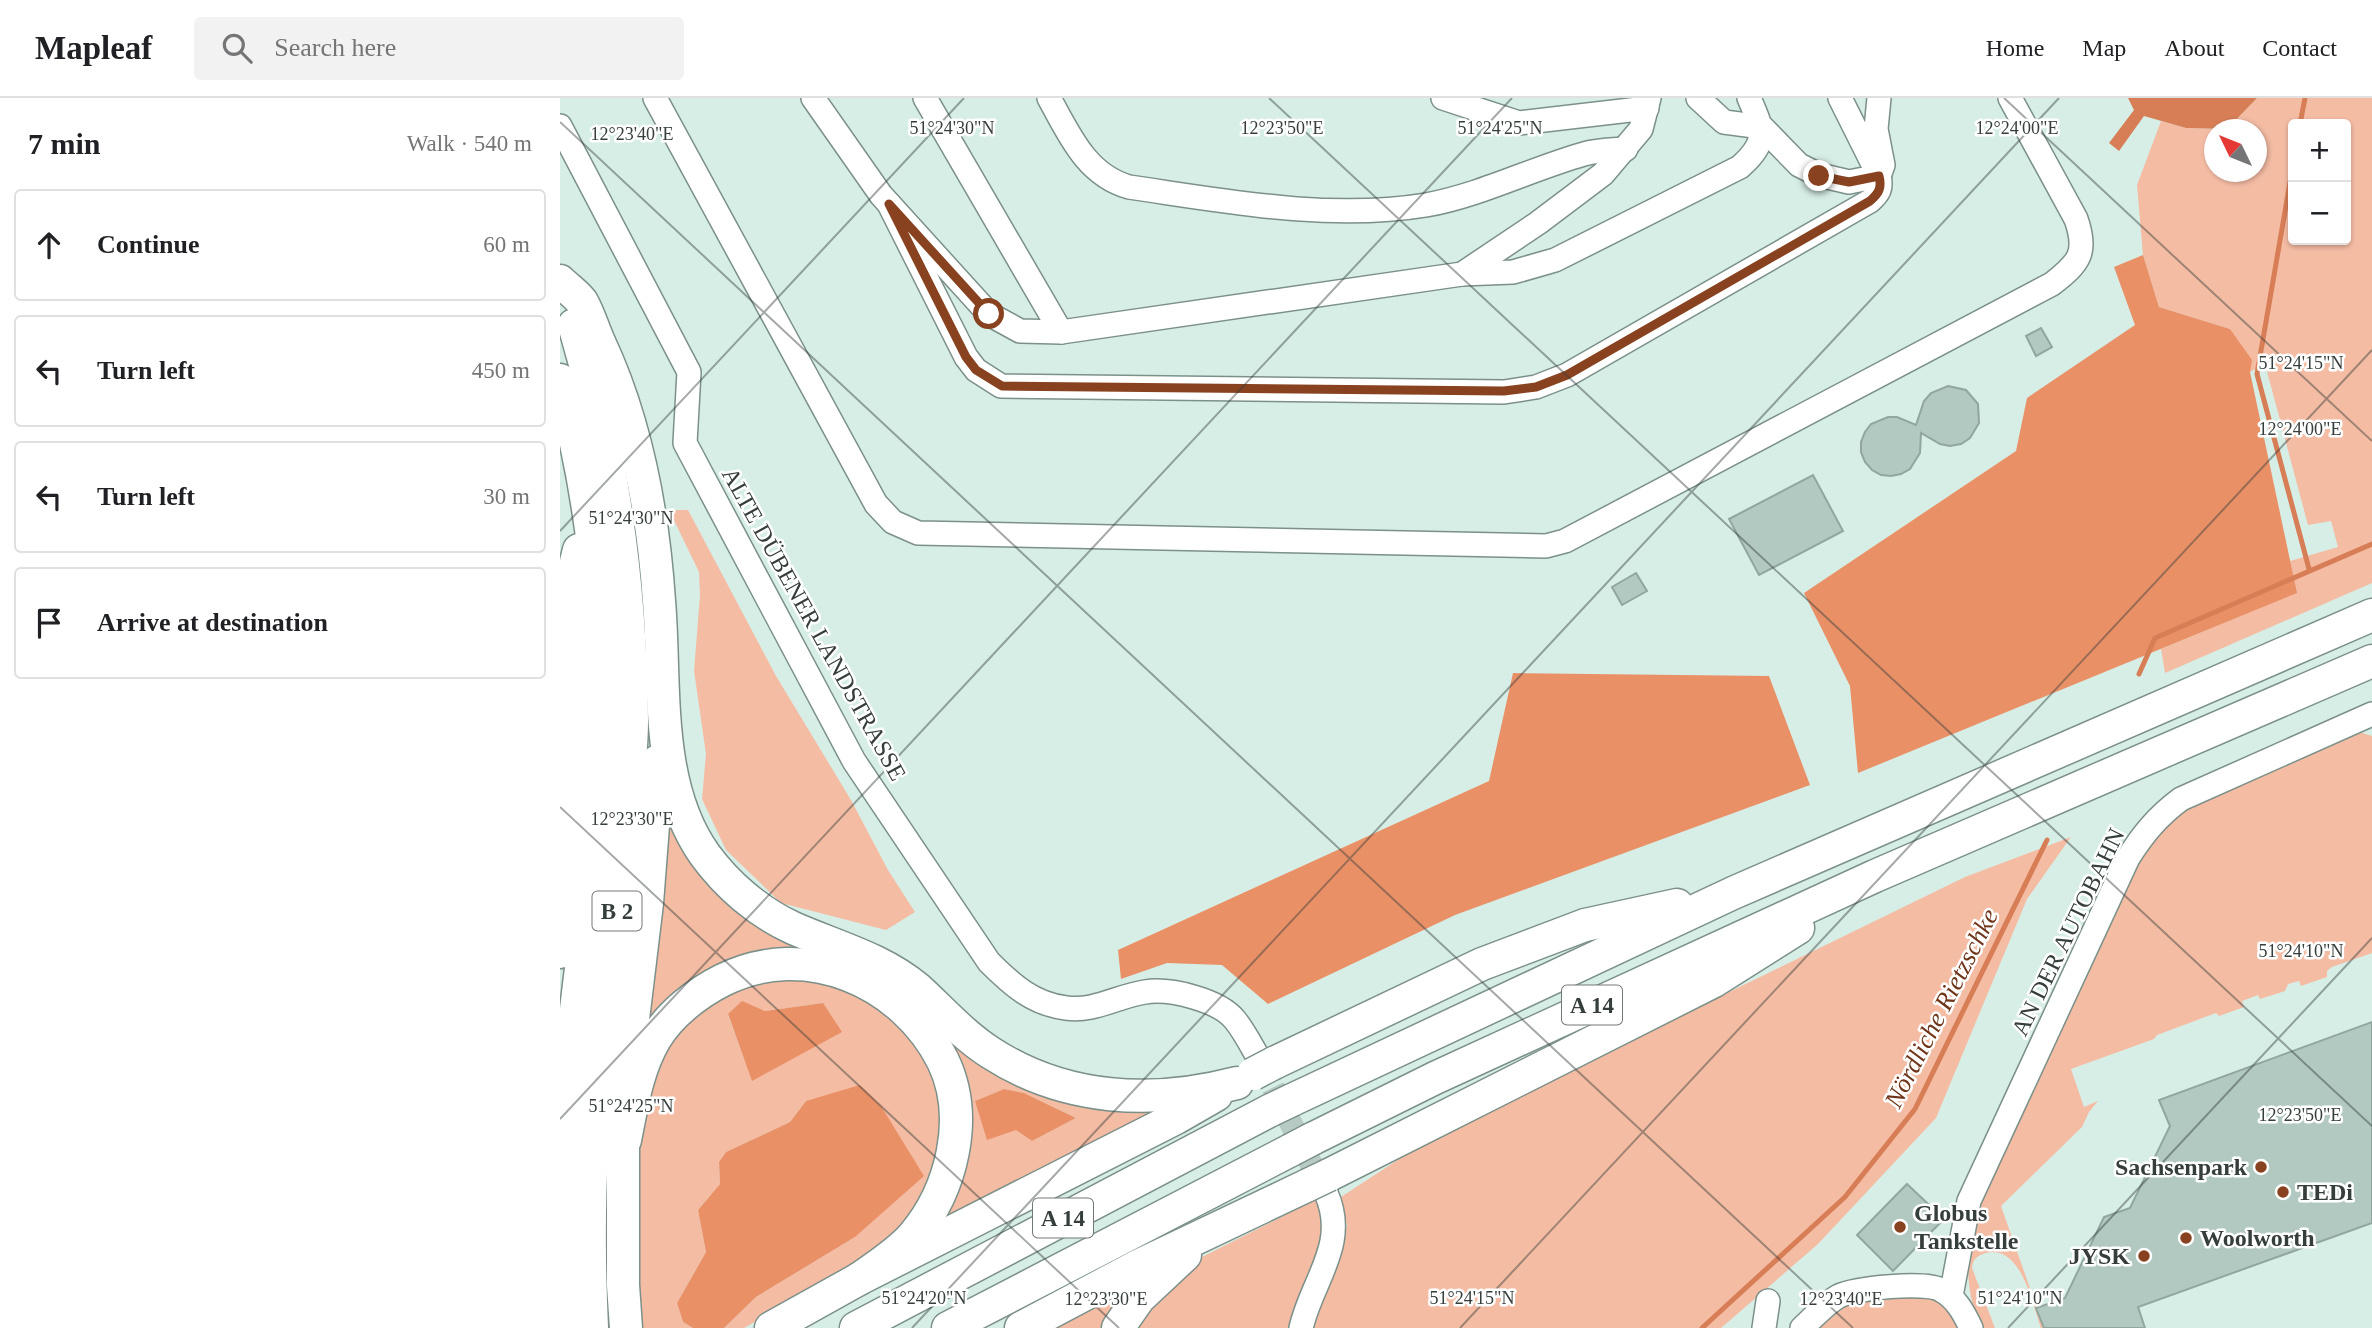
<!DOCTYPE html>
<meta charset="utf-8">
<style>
body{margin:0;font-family:"Times New Roman",serif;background:#f2f2f2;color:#202124}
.controls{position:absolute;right:21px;top:21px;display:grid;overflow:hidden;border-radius:7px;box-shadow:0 2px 5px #0004}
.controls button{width:63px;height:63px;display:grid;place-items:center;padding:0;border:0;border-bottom:2px solid #e0e0e0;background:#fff;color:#202124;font:35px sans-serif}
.compass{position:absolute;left:1644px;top:21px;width:63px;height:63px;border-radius:50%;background:#fff;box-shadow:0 2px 5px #0004;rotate:313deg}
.stop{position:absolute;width:21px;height:21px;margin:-16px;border:5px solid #894220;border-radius:50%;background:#fff}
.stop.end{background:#894220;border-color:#fff;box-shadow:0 2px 7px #0008}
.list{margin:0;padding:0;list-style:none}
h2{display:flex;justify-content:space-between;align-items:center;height:91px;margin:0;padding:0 28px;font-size:30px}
h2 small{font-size:23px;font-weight:400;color:#757577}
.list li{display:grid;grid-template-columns:46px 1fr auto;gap:21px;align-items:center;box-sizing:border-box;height:112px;margin:0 14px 14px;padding:0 14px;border:2px solid #e0e0e0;border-radius:7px}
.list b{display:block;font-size:26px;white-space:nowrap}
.list em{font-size:23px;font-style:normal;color:#757577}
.icon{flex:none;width:38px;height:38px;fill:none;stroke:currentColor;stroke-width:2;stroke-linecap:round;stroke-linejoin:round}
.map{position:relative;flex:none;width:1812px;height:1230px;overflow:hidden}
header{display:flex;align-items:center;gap:42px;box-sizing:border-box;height:98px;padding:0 35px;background:#fff;border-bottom:2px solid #e0e0e0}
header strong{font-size:33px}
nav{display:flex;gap:38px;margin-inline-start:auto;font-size:24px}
.search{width:490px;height:63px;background:#f2f2f2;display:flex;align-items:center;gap:18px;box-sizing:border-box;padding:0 24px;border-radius:7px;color:#757577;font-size:26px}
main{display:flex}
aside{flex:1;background:#fff}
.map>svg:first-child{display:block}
.green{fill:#f5bca4;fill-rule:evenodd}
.forest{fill:#ea9067}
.water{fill:#d77e57}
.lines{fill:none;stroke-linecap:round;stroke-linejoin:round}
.stream{stroke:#d77e57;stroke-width:5}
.building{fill:#b2c9c1;stroke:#90a69e;stroke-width:2}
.minor-tunnel{stroke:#b7cbc4;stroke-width:23;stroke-dasharray:23 11;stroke-linecap:butt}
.minor-casing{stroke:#7b9089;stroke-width:26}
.highway-casing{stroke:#7b9089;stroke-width:35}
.minor{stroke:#fff;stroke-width:23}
.highway{stroke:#fff;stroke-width:32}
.highway-bridge-casing{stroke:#7b9089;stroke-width:35;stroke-linecap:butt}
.highway-bridge{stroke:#fff;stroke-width:32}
.route{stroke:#894220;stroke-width:9}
.ticks{fill:none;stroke:#353e3b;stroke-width:2;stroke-opacity:0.45}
.poi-dot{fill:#894220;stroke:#fff;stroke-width:2.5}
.labels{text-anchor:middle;stroke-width:5;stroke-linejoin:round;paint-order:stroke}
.shield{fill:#fff;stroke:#727876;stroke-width:2}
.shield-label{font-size:23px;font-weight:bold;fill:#353e3b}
.street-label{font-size:24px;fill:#353e3b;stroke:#fff}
.poi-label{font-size:24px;font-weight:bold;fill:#353e3b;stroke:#fff;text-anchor:start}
.water-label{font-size:26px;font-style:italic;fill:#6f3519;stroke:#fff}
.ticks-label{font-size:18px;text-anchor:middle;fill:#353e3b;stroke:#fff;stroke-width:5;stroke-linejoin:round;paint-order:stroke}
</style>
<header>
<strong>Mapleaf</strong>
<div class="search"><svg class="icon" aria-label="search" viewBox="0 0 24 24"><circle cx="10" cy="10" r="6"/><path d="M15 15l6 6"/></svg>Search here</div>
<nav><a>Home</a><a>Map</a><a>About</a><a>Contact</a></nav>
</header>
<main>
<aside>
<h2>7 min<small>Walk · 540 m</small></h2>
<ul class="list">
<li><svg class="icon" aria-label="ahead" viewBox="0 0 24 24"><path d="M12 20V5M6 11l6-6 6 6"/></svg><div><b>Continue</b></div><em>60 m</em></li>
<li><svg class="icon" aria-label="left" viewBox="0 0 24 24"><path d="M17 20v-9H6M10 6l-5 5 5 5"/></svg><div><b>Turn left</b></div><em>450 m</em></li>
<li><svg class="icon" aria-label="left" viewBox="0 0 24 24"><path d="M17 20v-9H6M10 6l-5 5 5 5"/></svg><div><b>Turn left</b></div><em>30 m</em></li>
<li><svg class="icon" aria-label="arrive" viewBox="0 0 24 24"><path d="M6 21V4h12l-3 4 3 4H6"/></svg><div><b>Arrive at destination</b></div></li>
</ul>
</aside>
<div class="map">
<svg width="1812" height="1230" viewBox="0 0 1812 1230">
<rect width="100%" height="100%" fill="#d7eee6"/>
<g class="green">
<path d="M1697,0h115v485l-207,90 -4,-24 135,-56 -6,-32 48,-14 -7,-26 -23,4 -43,-161 -15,8 -20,-43 -71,-22 -16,-52 -6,-70 24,-64 25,7 36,1 -8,1v42h42v-42l-29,-1zM1733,26h53v116h-53z"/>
<path d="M109,412h19l88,166 75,124 37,70 27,42 -29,18 -105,-27 -55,-53 -24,-51 4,-45 -12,-83 6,-76 -1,-23z"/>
<path d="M1796,633l16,5v217l-40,14 -5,4v6l-26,9 -2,-5 -11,3 -3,7 -25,8 -2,-4 -16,6 2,6 -25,9 -3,-3 -59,22 -3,4 -83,30 13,38 14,-6 -9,11 -7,15 -81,79 43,122h-3c-9,-25 -20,-85 -56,-75 -8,3 -12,6 -13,15l23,60h-15c-16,-44 -13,-67 -7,-112l163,-355 39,-48z"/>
<path d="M108,711l152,141 -171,78 -4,-21z"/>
<path d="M1511,739l-44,62 -91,219 -118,126 -97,84h-408l23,-61 11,-41 -6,-29 95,-62 529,-258z"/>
<path d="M246,880l44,9 43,26 36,54 15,51 -1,21 -25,73 -51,48 -123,68h-20l32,-31 99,-60 -49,-136 -16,21 -64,30 -7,10 1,22 -22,26 8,42 -29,51 6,19 10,6h-55l-3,-28 4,-166 22,-87 36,-38 49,-27zM182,904l23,9 58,-8 -71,77 -24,-65z"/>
<path d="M377,937l211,71 6,9 -222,113 16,-25zM444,991l20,4 52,25 -44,23 -57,-40z"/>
<path d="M755,1102h5l4,13 -3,43 -23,42 -9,30h-161l64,-66z"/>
<path d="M568,1187l-22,43h-61z"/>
<path d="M1369,1198l10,3 23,29h-149c42,-37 63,-30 116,-32z"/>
</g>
<g class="forest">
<path d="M1583,157l16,52 71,22 22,31 -2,12 47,221 -439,180 -8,-87 -46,-93 212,-142 11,-53 108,-73 -21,-58z"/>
<path d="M953,575l256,3 41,109 -355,130 -187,89 -46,-39 -55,-2 -46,16 -3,-29 371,-169z"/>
<path d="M182,903l23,10 58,-8 19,29 -90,49 -24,-67z"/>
<path d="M300,987l21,21 43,70 -69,61 -99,60 -32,31h-31l-10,-6 -6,-19 29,-51 -8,-42 22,-26 -1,-22 7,-10 64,-30 16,-21z"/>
<path d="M444,991l20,4 52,25 -44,23 -16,-11 -29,10 -12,-39z"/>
</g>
<path class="water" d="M1568,0h129l-30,31 -41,-1 -42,-12 -25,35 -10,-8 25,-33z"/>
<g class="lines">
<g class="stream">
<path d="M1740,26l5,-26"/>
<path d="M1733,67l-36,209 52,195"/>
<path d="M1579,576l16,-36 217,-94"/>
<path d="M1142,1230l143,-131 70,-88 132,-269"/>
</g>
</g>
<g class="building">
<path d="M1481,230l11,19 -16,9 -10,-20z"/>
<path d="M1388,288l18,4 12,14 1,19 -9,15 -9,6 -11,2 -10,-2 -19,-11 -1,20 -10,16 -9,5 -10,2 -10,-1 -9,-5 -7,-8 -4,-10v-10l4,-10 6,-8 17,-7h9l19,8 8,-24 7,-8z"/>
<path d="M1253,377l30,56 -84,44 -30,-56z"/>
<path d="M1076,475l11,18 -25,14 -10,-18z"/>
<path d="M1812,924v201l-234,84 7,21h-101l-8,-20 29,-10 39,-81 26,-9 40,-82 -11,-26z"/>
<path d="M1347,1086l37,35 -51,52 -36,-36z"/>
</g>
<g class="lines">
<path class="minor-tunnel" d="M698,959l67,135"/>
<g class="minor-casing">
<g id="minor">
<path d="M95,0l221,406 17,18 25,11 628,13 19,-5 487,-257c27,-21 36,-31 24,-65l-66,-121"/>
<path d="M253,0l68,97 108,119 31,17 41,1 401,-58 76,-51 65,-49 38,-45 8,-31"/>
<path d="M365,0l136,234"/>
<path d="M489,0c20,36 37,77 80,89 97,14 200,34 297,18 55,-10 105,-36 158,-51 13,-4 28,-4 42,-5"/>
<path d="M883,0l76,25 128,-15"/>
<path d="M1138,0l26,24 38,5 37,38 20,10 30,7 30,-6 4,-11 -7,-36 3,-31"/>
<path d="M0,28l129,246 -4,71 169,318 135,201c23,23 44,42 77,46 28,4 52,-12 79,-16 25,-4 74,8 90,28 9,11 16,25 23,37"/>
<path d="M329,106l77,153 10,13 25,16 503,6 32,-5 31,-12 303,-174c9,-8 12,-13 9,-25l-39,-78"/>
<path d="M902,176l51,-2 42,-12 185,-93c29,-26 23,-37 9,-69"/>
<path d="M1391,1198l18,-95 159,-343c15,-24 30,-42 53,-59l191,-85"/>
<path d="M741,1230c11,-48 48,-84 25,-135"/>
<path d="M1204,1230l4,-27"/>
<path d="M1242,1230c11,-10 24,-25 37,-32 16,-8 87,-15 102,-6 15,8 23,23 30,38"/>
</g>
</g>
<g class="highway-casing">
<g id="highway">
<path d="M0,183c7,7 17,14 22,21 7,12 11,27 17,40 38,81 54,169 60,259 7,81 -5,183 46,254 22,30 53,57 88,73 43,19 88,30 125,61 24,22 46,47 73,64 74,48 162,52 246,30"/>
<path d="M14,227c39,128 57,262 58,396 0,23 -3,46 -4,69 -6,92 -19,183 -29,274 -10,88 -11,176 -7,264"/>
<path d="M0,282c31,107 46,240 43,351 -2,112 -22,222 -33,332 -9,89 -10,176 -7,265"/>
<path d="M0,854l10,-71 -3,-20 6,-87 3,-212 3,-12"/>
<path d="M714,965l208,-99 103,-39 92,-20"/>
<path d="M732,1002l441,-207 639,-278"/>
<path d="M752,1041l123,-61 440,-202 497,-215"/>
<path d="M65,1042c7,-35 12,-70 30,-101 15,-25 42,-46 68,-59 82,-41 180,1 220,81 27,56 9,129 -30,175 -15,17 -36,30 -54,43"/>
<path d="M769,1077l385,-194 84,-53"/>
<path d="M66,1230l-3,-43v-183l24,-199 11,-142"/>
<path d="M211,1230l88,-49 317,-161 40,-23"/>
<path d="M296,1230l415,-218"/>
<path d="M388,1230l343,-178"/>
<path d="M461,1230l117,-62 170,-81"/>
<path d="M558,1230l21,-30 46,-43"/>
</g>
</g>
<use href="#minor" class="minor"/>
<use href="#highway" class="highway"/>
<g class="highway-bridge-casing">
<g id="highway-bridge">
<path d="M693,976l21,-11"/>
<path d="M711,1012l21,-10"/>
<path d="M731,1052l21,-11"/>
<path d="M748,1087l21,-10"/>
</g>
</g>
<use href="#highway-bridge" class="highway-bridge"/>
</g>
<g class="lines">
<path class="route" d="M429,216l-100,-110 77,153 10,13 26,16 502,5 32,-4 31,-12 303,-174c9,-8 12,-13 9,-25l-30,6 -30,-6"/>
</g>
<path class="ticks" d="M709,0l1103,1028M1444,0l368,343M0,24l1293,1206M0,433l404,-433M0,709l559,521M0,1021l952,-1021M352,1230l1147,-1230M900,1230l912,-978M1448,1230l364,-390"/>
<g class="poi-dot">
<circle cx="1701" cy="1069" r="7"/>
<circle cx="1723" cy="1094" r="7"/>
<circle cx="1340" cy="1129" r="7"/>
<circle cx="1626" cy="1140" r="7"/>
<circle cx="1584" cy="1158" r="7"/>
</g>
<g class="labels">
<g class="shield">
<rect x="32.5" y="793.5" width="49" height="39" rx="5"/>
<rect x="1002" y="887.5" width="60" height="39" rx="5"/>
<rect x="473" y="1100.5" width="60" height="39" rx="5"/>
</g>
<g class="shield-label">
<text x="57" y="821">B 2</text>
<text x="1032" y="915">A 14</text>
<text x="503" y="1128">A 14</text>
</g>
<g class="street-label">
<text transform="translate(254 526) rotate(61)" y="8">ALTE DÜBENER LANDSTRASSE</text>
<text transform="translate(1508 834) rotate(-64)" y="8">AN DER AUTOBAHN</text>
</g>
<g class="poi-label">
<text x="1687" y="1077" text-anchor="end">Sachsenpark</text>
<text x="1737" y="1102">TEDi</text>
<text x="1354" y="1123">Globus<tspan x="1354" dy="28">Tankstelle</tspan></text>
<text x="1640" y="1148">Woolworth</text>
<text x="1570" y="1166" text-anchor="end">JYSK</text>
</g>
<g class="water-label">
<text transform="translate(1381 910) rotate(-63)" y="9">Nördliche Rietzschke</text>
</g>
</g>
<g class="ticks-label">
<text x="722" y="36">12°23'50"E</text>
<text x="1457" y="36">12°24'00"E</text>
<text x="392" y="36">51°24'30"N</text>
<text x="940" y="36">51°24'25"N</text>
<text x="72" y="42">12°23'40"E</text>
<text x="1741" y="271">51°24'15"N</text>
<text x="1740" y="337">12°24'00"E</text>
<text x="71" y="426">51°24'30"N</text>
<text x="72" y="727">12°23'30"E</text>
<text x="1741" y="859">51°24'10"N</text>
<text x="71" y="1014">51°24'25"N</text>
<text x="1740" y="1023">12°23'50"E</text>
<text x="364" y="1206">51°24'20"N</text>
<text x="912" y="1206">51°24'15"N</text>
<text x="1460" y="1206">51°24'10"N</text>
<text x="546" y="1207">12°23'30"E</text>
<text x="1281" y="1207">12°23'40"E</text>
</g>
</svg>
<div class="controls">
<button>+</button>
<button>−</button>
</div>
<svg class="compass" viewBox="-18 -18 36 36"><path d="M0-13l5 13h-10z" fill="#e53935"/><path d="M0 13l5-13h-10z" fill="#757577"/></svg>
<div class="stop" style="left:429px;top:216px"></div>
<div class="stop end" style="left:1259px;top:78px"></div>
</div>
</main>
